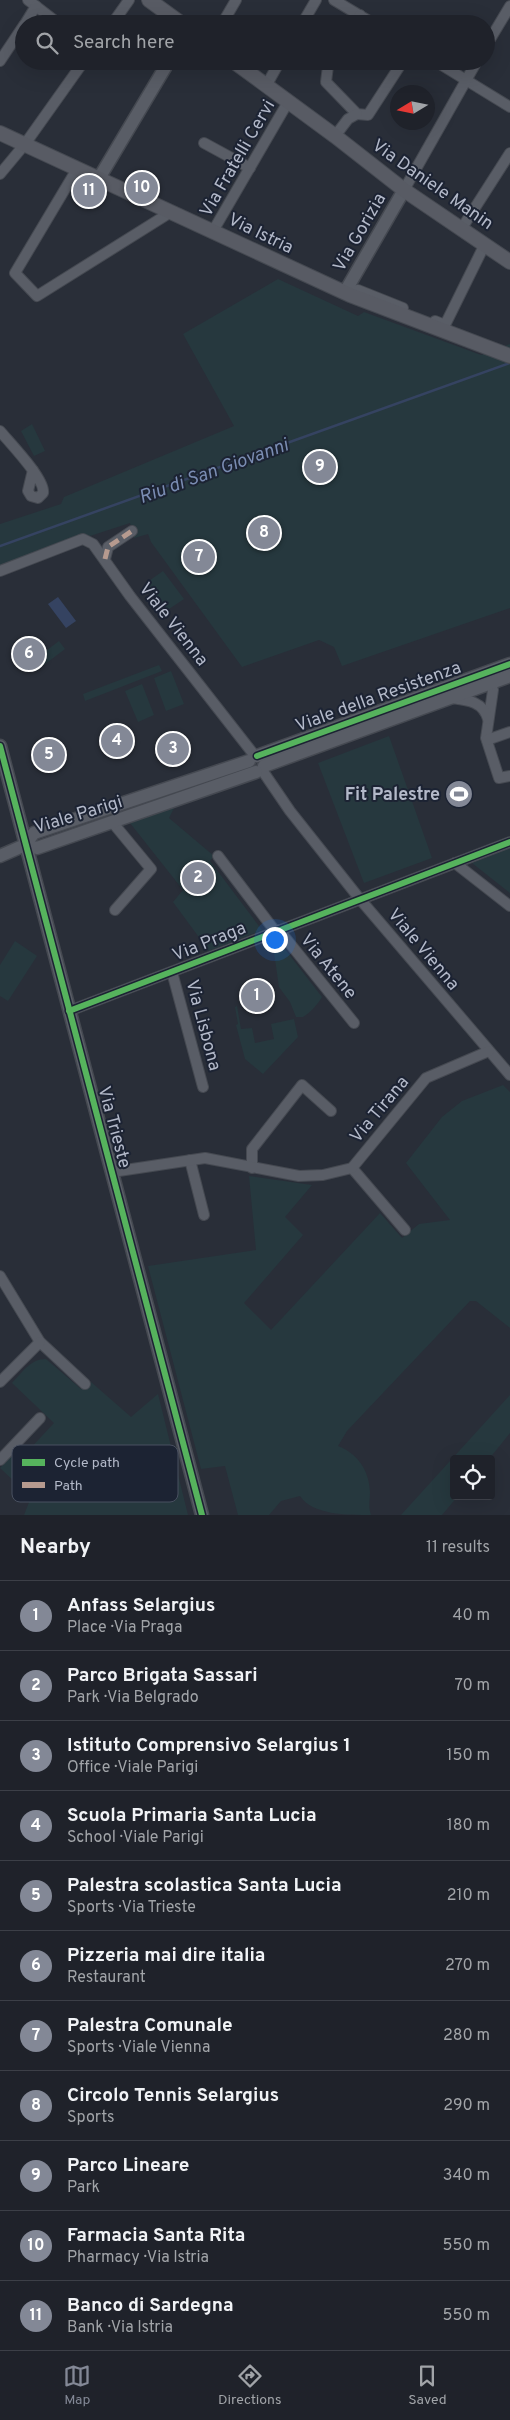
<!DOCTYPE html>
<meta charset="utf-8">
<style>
body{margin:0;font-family:Overpass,sans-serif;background:#2c2f36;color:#f1f3f6}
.controls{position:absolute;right:15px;bottom:15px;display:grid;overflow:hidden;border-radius:5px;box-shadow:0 5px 20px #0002}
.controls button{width:45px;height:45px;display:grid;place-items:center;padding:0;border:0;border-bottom:1px solid #3c3f47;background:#1f222a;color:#f1f3f6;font:25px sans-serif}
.compass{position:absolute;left:390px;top:85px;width:45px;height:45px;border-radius:50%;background:#1f222a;box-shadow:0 5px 20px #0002;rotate:260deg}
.you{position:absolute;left:274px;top:939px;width:18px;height:18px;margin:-12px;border:4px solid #fff;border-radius:50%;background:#1a73e8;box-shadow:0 0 0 8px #1a73e833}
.badge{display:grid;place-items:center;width:32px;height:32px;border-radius:50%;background:#838896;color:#fff;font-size:16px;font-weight:700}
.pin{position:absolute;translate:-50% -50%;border:2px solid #fff;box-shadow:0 1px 5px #0006}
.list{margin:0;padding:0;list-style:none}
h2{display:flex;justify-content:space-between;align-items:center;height:65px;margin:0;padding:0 20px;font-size:21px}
h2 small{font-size:16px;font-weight:400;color:#a1a4a8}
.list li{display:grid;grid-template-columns:32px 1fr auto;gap:15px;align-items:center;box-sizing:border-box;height:70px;padding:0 20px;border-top:1px solid #3c3f47}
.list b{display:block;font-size:19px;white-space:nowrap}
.list p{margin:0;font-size:16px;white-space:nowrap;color:#a1a4a8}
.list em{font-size:16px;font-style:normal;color:#a1a4a8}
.icon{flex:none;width:28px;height:28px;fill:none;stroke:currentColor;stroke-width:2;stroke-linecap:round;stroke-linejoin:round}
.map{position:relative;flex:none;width:510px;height:1515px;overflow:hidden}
.search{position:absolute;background:#1f222a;box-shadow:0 5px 20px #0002;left:15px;right:15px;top:15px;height:55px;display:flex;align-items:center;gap:12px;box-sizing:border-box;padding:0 18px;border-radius:28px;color:#a1a4a8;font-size:19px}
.sheet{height:835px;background:#1f222a}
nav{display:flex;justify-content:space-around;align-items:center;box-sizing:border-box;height:70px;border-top:1px solid #3c3f47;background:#1f222a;font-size:14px;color:#a1a4a8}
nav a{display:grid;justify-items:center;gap:2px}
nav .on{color:#838896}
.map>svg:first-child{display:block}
.green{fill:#26383e}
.water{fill:#354361}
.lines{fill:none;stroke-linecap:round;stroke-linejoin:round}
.stream{stroke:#354361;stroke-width:2.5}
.minor-casing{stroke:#454951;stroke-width:12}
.tertiary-casing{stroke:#454951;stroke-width:15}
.secondary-casing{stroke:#454951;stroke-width:16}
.minor{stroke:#595d66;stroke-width:10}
.tertiary{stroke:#595d66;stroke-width:12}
.secondary{stroke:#585b64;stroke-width:14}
.quiet{stroke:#b69a8f;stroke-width:5;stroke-dasharray:10 5;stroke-linecap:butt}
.cycleway-casing{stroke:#1c2333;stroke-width:9}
.cycleway{stroke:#56b35d;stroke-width:6}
.labels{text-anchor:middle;stroke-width:4;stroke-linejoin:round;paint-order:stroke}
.street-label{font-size:18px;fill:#b3b9c9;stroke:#1c2333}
.poi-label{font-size:18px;font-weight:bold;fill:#b3b9c9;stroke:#1c2333;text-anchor:end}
.water-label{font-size:19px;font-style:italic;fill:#7a8cb2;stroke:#1c2333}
.key{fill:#1c2333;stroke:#495060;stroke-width:1}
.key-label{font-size:14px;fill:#b3b9c9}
</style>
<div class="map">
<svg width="510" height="1515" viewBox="0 0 510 1515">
<rect width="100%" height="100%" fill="#292e38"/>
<g class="green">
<path d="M278,279l80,37 6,-4 117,43 29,-11v264l-168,58 -8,-19 -15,-7 -77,27 -91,-125 -3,-8 -14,4 -4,-15 -40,13 -4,-1 -86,31v-42l61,-20 3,-7 170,-71 -51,-92z"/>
<path d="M32,424l13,27 -11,5 -13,-25z"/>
<path d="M163,571l21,28 -18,12 -20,-28z"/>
<path d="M59,641l6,8 -29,22 -6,-8z"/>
<path d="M159,665l3,6 -77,30 -2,-7z"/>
<path d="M171,671l13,33 -18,7 -12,-33z"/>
<path d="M142,684l12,31 -16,7 -13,-31z"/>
<path d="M389,736l43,122 -68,25 -46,-120z"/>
<path d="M174,808l-5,10 45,38 -4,5 52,69 -53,21 -36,-49 10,-12 -53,-67z"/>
<path d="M510,848v45l-38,-30z"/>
<path d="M15,941l22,15 -29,45 -8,-5v-31z"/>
<path d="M284,948l38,49c-4,7 -12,16 -19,20h-7l-6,-15 -11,-15 -5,-35z"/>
<path d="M237,1006l4,23 11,-1 3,15 19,-4 -3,-15 23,-5 4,18 -35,37 -18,-15 -9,-34 2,-1 -3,-17z"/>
<path d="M503,1085l7,7v236l-34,-27h-6l-123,130 -9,15c20,8 31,24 32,46 0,8 -2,15 1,23 -24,0 -59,0 -71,-19l-19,5 -12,14h-31l-13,-49 -24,3 -53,-203 108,-16 -7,-74 63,9 -27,32 18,18 -59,68 27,27 109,-117 22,25 17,-14 31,-4 -44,-57 36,-46 20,-16z"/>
<path d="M46,1359l35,30 10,-7 40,35 27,-23 30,121h-164l7,-18 -31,-29 22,-23 6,6 26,-28 -42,-40c10,-10 18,-24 34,-24z"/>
<path d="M510,1395v38l-21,26h-35v37h4l-16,19h-41z"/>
</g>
<path class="water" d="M58,597l18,24 -10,7 -18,-24z"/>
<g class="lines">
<path class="stream" d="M0,546l510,-183"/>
<g class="minor-casing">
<g id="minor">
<path d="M28,0l31,24"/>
<path d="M334,0l40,24"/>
<path d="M25,24l11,-18"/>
<path d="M112,24l17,-24"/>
<path d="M222,24l14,-24"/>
<path d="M302,24l14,-24"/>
<path d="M354,24l6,-9"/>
<path d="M486,46l24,-40"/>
<path d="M0,61l24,-36"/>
<path d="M331,61l-3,5 -2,16 31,32 11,1 35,-54"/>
<path d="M435,61l75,46"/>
<path d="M266,86l14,-25"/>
<path d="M335,136l13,-17 9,-5"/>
<path d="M204,143l46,25"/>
<path d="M77,169l-62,104 22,23 134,-84"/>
<path d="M0,174l25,-30 59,-83"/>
<path d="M404,190l73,-129"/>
<path d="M462,228l48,-75"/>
<path d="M213,231l75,-129"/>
<path d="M345,292l13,-2 45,18"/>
<path d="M435,321l10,4 40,-81"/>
<path d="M0,431c9,11 46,49 43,62l-5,5 -7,-2 -3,-5 5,-21"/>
<path d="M105,559l3,-12 24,-16"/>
<path d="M0,571l80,-31 3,-1 10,5 37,52 125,160"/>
<path d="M491,683l2,7 -7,48 13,40 11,-2"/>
<path d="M451,698c16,2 32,3 37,21"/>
<path d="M487,740l23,-8"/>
<path d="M262,770l28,41 69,87 151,177"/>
<path d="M113,823l38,46 -36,41"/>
<path d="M218,856l57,75"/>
<path d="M455,863l55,43"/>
<path d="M279,930l75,93"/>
<path d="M172,972l31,115"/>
<path d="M69,1011l441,-169"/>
<path d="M190,1160l14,55"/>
<path d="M252,1168v-19l50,-64 29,26"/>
<path d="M352,1168l53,62"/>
<path d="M112,1172l93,-14 94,18 24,-1 29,-7 74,-90 63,-27"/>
<path d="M0,1276l40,66 45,42"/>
<path d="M0,1382l40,-40"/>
<path d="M0,1460l40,-42"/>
</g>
</g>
<g class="tertiary-casing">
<g id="tertiary">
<path d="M98,180l71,-119"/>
<path d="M345,292l59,-102"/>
<path d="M0,746l202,769"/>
<path d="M257,756l253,-92"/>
<path d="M264,766l246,-90"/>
<path d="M25,845l12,3 219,-76"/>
<path d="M0,856l25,-11 9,-12 215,-72"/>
</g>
</g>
<g class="secondary-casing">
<g id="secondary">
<path d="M149,0l33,24"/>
<path d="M233,61l102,75 69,54 106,72"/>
<path d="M0,133l350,162 160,61"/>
</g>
</g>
<use href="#minor" class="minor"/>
<use href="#tertiary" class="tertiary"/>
<use href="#secondary" class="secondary"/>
<path class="quiet" d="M105,559l3,-12 24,-16"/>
<g class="cycleway-casing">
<g id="cycleway">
<path d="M0,746l202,769"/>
<path d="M257,756l253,-92"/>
<path d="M69,1011l441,-169"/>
</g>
</g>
<use href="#cycleway" class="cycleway"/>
</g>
<defs>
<g id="stadium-disc" transform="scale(1.4375)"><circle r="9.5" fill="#838896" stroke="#1c2333"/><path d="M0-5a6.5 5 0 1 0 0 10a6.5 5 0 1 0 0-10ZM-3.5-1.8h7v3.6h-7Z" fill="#fff"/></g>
</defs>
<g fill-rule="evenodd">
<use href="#stadium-disc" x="459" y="794"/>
</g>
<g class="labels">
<g class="street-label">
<text transform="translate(237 158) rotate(-60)" y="6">Via Fratelli Cervi</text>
<text transform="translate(433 184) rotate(35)" y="6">Via Daniele Manin</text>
<text transform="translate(359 232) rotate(-60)" y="6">Via Gorizia</text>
<text transform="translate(261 233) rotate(26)" y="6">Via Istria</text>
<text transform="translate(174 624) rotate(52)" y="6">Viale Vienna</text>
<text transform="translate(378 696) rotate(-20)" y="6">Viale della Resistenza</text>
<text transform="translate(78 814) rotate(-17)" y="6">Viale Parigi</text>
<text transform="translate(209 941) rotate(-22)" y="6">Via Praga</text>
<text transform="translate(424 949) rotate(50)" y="6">Viale Vienna</text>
<text transform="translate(329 966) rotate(51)" y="6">Via Atene</text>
<text transform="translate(204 1025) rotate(75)" y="6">Via Lisbona</text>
<text transform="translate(379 1109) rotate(-50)" y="6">Via Tirana</text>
<text transform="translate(115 1127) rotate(75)" y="6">Via Trieste</text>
</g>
<g class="poi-label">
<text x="440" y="800">Fit Palestre</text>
</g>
<g class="water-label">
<text transform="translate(213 470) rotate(-20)" y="7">Riu di San Giovanni</text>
</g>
</g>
<rect x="12" y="1445" width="166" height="57" rx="8" class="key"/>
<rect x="22" y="1459" width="23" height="7" fill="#56b35d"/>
<rect x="22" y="1482" width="23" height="6" fill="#b69a8f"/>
<g class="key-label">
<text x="54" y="1467">Cycle path</text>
<text x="54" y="1490">Path</text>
</g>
</svg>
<div class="controls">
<button><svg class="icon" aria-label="locate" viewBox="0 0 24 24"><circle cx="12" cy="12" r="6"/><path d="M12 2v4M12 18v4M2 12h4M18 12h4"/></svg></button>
</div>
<svg class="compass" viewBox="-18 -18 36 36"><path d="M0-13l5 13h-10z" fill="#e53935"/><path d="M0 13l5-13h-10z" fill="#a1a4a8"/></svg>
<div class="you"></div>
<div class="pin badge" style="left:257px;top:996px">1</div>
<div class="pin badge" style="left:198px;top:878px">2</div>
<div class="pin badge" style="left:173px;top:749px">3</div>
<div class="pin badge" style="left:117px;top:741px">4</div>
<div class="pin badge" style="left:49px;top:755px">5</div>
<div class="pin badge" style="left:29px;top:654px">6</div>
<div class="pin badge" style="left:199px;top:557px">7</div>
<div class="pin badge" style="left:264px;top:533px">8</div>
<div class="pin badge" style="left:320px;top:467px">9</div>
<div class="pin badge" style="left:142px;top:188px">10</div>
<div class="pin badge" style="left:89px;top:191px">11</div>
<div class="search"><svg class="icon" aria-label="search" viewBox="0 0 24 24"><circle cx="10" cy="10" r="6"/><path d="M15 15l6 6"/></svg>Search here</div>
</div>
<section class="sheet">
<h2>Nearby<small>11 results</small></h2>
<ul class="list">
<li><span class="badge">1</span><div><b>Anfass Selargius</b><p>Place · Via Praga</p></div><em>40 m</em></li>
<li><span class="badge">2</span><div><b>Parco Brigata Sassari</b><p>Park · Via Belgrado</p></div><em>70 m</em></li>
<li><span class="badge">3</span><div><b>Istituto Comprensivo Selargius 1</b><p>Office · Viale Parigi</p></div><em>150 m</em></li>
<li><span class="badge">4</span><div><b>Scuola Primaria Santa Lucia</b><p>School · Viale Parigi</p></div><em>180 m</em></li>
<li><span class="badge">5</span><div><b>Palestra scolastica Santa Lucia</b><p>Sports · Via Trieste</p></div><em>210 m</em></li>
<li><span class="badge">6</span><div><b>Pizzeria mai dire italia</b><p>Restaurant</p></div><em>270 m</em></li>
<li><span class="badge">7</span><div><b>Palestra Comunale</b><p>Sports · Viale Vienna</p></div><em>280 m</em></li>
<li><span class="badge">8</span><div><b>Circolo Tennis Selargius</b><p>Sports</p></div><em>290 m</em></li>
<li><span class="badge">9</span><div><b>Parco Lineare</b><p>Park</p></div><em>340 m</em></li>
<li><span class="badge">10</span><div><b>Farmacia Santa Rita</b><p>Pharmacy · Via Istria</p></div><em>550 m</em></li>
<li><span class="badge">11</span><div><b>Banco di Sardegna</b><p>Bank · Via Istria</p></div><em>550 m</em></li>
</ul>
</section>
<nav>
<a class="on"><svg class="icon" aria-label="map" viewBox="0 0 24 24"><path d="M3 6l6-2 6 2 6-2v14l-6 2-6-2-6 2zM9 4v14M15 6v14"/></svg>Map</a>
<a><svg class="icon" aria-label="directions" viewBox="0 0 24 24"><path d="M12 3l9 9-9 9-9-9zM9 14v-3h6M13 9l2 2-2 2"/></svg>Directions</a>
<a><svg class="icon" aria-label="saved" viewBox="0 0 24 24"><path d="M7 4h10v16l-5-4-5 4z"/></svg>Saved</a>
</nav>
